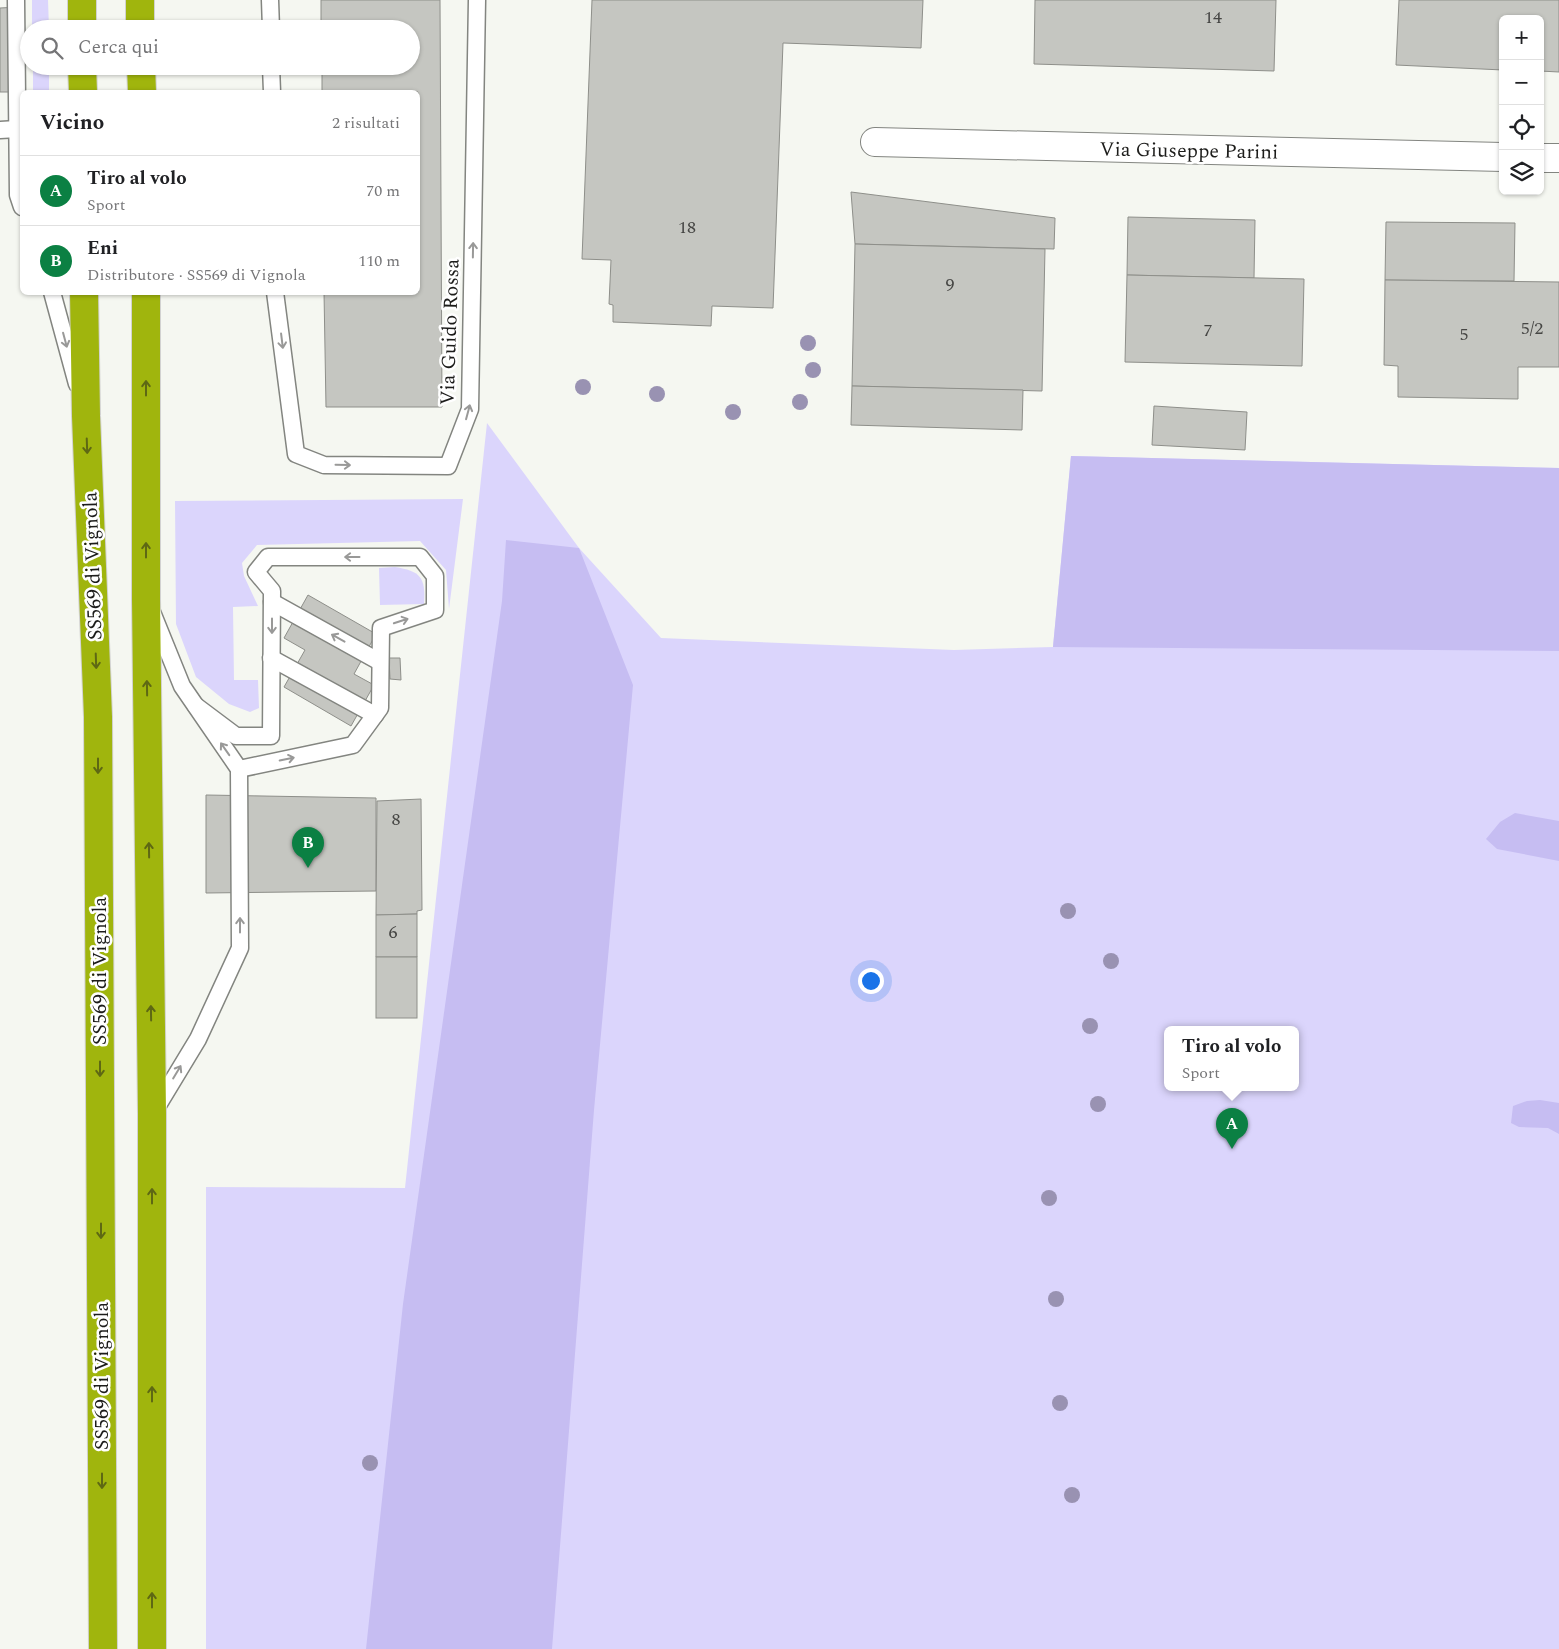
<!DOCTYPE html>
<html lang="it">
<meta charset="utf-8">
<style>
body{margin:0;font-family:Spectral,serif;background:#f2f2f2;color:#202124}
.controls{position:absolute;right:15px;top:15px;display:grid;overflow:hidden;border-radius:8px;box-shadow:0 1px 4px #0004}
.controls button{width:45px;height:45px;display:grid;place-items:center;padding:0;border:0;border-bottom:1px solid #e0e0e0;background:#fff;color:#202124;font:25px sans-serif}
.you{position:absolute;left:870px;top:980px;width:18px;height:18px;margin:-12px;border:4px solid #fff;border-radius:50%;background:#1a73e8;box-shadow:0 0 0 8px #1a73e833}
.badge{display:grid;place-items:center;width:32px;height:32px;border-radius:50%;background:#0b8043;color:#fff;font-size:16px;font-weight:700}
.pin{position:absolute;translate:-50% -41px;filter:drop-shadow(0 1px 2px #0008)}
.pin::after{content:'';position:absolute;top:26px;width:18px;height:15px;background:inherit;clip-path:polygon(0 0,100% 0,50% 100%)}
.popup{position:absolute;left:1164px;top:1026px;width:135px;height:65px;box-sizing:border-box;display:grid;place-content:center;border-radius:8px;background:#fff;filter:drop-shadow(0 1px 4px #0005);font-size:16px;white-space:nowrap;color:#757577}
.popup b{font-size:19px;color:#202124}
.popup::after{content:'';position:absolute;left:50%;top:100%;margin-left:-10px;border:10px solid transparent;border-top-color:#fff}
.list{margin:0;padding:0;list-style:none}
h2{display:flex;justify-content:space-between;align-items:center;height:65px;margin:0;padding:0 20px;font-size:21px}
h2 small{font-size:16px;font-weight:400;color:#757577}
.list li{display:grid;grid-template-columns:32px 1fr auto;gap:15px;align-items:center;box-sizing:border-box;height:70px;padding:0 20px;border-top:1px solid #e0e0e0}
.list b{display:block;font-size:19px;white-space:nowrap}
.list p{margin:0;font-size:16px;white-space:nowrap;color:#757577}
.list em{font-size:16px;font-style:normal;color:#757577}
.icon{flex:none;width:28px;height:28px;fill:none;stroke:currentColor;stroke-width:2;stroke-linecap:round;stroke-linejoin:round}
.map{position:relative;flex:none;width:1559px;height:1649px;overflow:hidden}
.search{position:absolute;background:#fff;box-shadow:0 1px 4px #0004;left:20px;top:20px;width:400px;height:55px;display:flex;align-items:center;gap:12px;box-sizing:border-box;padding:0 18px;border-radius:28px;color:#757577;font-size:19px}
.panel{position:absolute;background:#fff;box-shadow:0 1px 4px #0004;left:20px;top:90px;width:400px;height:205px;border-radius:8px}
.map>svg:first-child{display:block}
.green{fill:#dbd5fc;fill-rule:evenodd}
.forest{fill:#c6bdf2}
.building{fill:#c5c6c1;stroke:#8e8f8a}
.lines{fill:none;stroke-linecap:round;stroke-linejoin:round}
.lane-casing{stroke:#838580;stroke-width:19}
.street-casing{stroke:#838580;stroke-width:30}
.highway-casing{stroke:#d2d2d1;stroke-width:30}
.lane{stroke:#fff;stroke-width:16}
.street{stroke:#fff;stroke-width:28}
.highway{stroke:#a0b50d;stroke-width:28}
.tree{fill:#9992b2}
.oneway{stroke:#999998}
.oneway2{stroke:#5e6814}
.labels{text-anchor:middle;stroke-width:5;stroke-linejoin:round;paint-order:stroke}
.number-label{font-size:18px;fill:#464644}
.street-label{font-size:20px;fill:#1c1c1a;stroke:#fff}
</style>
<div class="map">
<svg width="1559" height="1649" viewBox="0 0 1559 1649">
<rect width="100%" height="100%" fill="#f5f7f1"/>
<g class="green">
<path d="M32,0h16l1,29h-17z"/>
<rect x="33" y="66" width="16" height="26"/>
<path d="M487,423l92,125 82,90 293,12 99,-3 18,-191 488,12v1181h-1353v-462l199,1zM1168,1030h128v58h-128z"/>
<path d="M463,499l-14,110 -3,-39 -26,-29 -163,4 -15,18 2,13 14,30 -25,1 1,73h24l1,28 -9,4 -21,-8 -33,-27 -20,-53 -1,-123z"/>
<path d="M395,567c25,4 31,10 29,37l-44,1 -1,-37z"/>
</g>
<g class="forest">
<path d="M1071,456l488,12v183l-506,-4z"/>
<path d="M506,540l73,8 54,137 -39,425 -42,539h-186l37,-345 99,-703z"/>
<path d="M1515,813l44,8v40l-62,-12 -11,-10 14,-17z"/>
<path d="M1540,1100l19,3v31l-11,-6 -29,-1 -8,-4 2,-17 14,-5z"/>
</g>
<g class="building">
<path d="M321,0h119l2,407h-116l-2,-115h94v-200h-96v-26h89v-37h-90z"/>
<path d="M592,0h331l-2,48 -138,-5 -10,265 -61,-2 -1,20 -98,-4v-17l-4,-1 2,-44 -29,-1z"/>
<path d="M1035,0h241l-2,71 -240,-7z"/>
<path d="M1399,0h160v72l-19,-1v-52h-37v51l-107,-5z"/>
<path d="M19,7l1,85h-20v-84z"/>
<path d="M851,192l204,26 -1,31 -199,-5z"/>
<path d="M1128,217l127,3 -1,58 -127,-3z"/>
<path d="M1386,222l129,1 -1,58 -129,-1z"/>
<path d="M855,244l190,5 -3,142 -190,-5z"/>
<path d="M1127,275l177,4 -2,87 -177,-4z"/>
<path d="M1385,280l174,2v85h-41v32l-120,-2v-31l-14,-1z"/>
<path d="M852,386l171,4 -1,40 -171,-5z"/>
<path d="M1154,406l93,6 -2,38 -93,-5z"/>
<path d="M308,595l68,39 -22,40 20,11 -23,41 -67,-39 21,-37 -21,-12z"/>
<path d="M389,658h11l1,22 -11,-1z"/>
<path d="M206,795l170,3v93l-170,2z"/>
<path d="M421,799l1,111 -5,1v3l-41,1 1,-114z"/>
<path d="M417,914v43h-41v-42z"/>
<rect x="376" y="957" width="41" height="61"/>
</g>
<g class="lines">
<g class="lane-casing">
<g id="lane">
<path d="M16,0l2,195 4,12"/>
<path d="M270,0l1,29"/>
<path d="M271,66l1,26"/>
<path d="M0,130l17,-1"/>
<path d="M52,292l25,92"/>
<path d="M275,292l21,162 28,11 124,1 22,-57 7,-409"/>
<path d="M272,602l108,60"/>
<path d="M152,612l30,74 57,83 1,179 -42,91 -43,71"/>
<path d="M271,658l104,57"/>
<path d="M196,706l40,30h35l1,-145 -16,-19 12,-15h152l15,19v34l-54,18 -1,80 -27,37 -114,24"/>
</g>
</g>
<g class="street-casing">
<g id="street">
<path d="M875,142l628,15"/>
<path d="M1540,158h19"/>
</g>
</g>
<g class="highway-casing">
<g id="highway">
<path d="M82,0v29"/>
<path d="M140,0v29"/>
<path d="M82,66l1,26"/>
<path d="M141,66l1,26"/>
<path d="M84,292l2,124 12,301 5,932"/>
<path d="M146,292v307l6,515v535"/>
</g>
</g>
<use href="#lane" class="lane"/>
<use href="#street" class="street"/>
<use href="#highway" class="highway"/>
</g>
<g class="tree">
<circle cx="808" cy="343" r="8"/>
<circle cx="813" cy="370" r="8"/>
<circle cx="583" cy="387" r="8"/>
<circle cx="657" cy="394" r="8"/>
<circle cx="800" cy="402" r="8"/>
<circle cx="733" cy="412" r="8"/>
<circle cx="1068" cy="911" r="8"/>
<circle cx="1111" cy="961" r="8"/>
<circle cx="1090" cy="1026" r="8"/>
<circle cx="1098" cy="1104" r="8"/>
<circle cx="1049" cy="1198" r="8"/>
<circle cx="1056" cy="1299" r="8"/>
<circle cx="1060" cy="1403" r="8"/>
<circle cx="370" cy="1463" r="8"/>
<circle cx="1072" cy="1495" r="8"/>
</g>
<defs><path id="oneway-shaft" d="M-6 0H5M1.5-3L5.5 0L1.5 3" fill="none" stroke-width="1.6" stroke-linecap="round" stroke-linejoin="round" transform="scale(1.25)"/></defs>
<g class="oneway">
<use href="#oneway-shaft" transform="translate(473 250) rotate(-89)"/>
<use href="#oneway-shaft" transform="translate(65 340) rotate(75)"/>
<use href="#oneway-shaft" transform="translate(282 341) rotate(83)"/>
<use href="#oneway-shaft" transform="translate(468 412) rotate(-75)"/>
<use href="#oneway-shaft" transform="translate(343 465) rotate(1)"/>
<use href="#oneway-shaft" transform="translate(352 557) rotate(-180)"/>
<use href="#oneway-shaft" transform="translate(401 621) rotate(-18)"/>
<use href="#oneway-shaft" transform="translate(272 626) rotate(90)"/>
<use href="#oneway-shaft" transform="translate(338 638) rotate(-151)"/>
<use href="#oneway-shaft" transform="translate(225 749) rotate(-125)"/>
<use href="#oneway-shaft" transform="translate(287 759) rotate(-12)"/>
<use href="#oneway-shaft" transform="translate(240 925) rotate(-90)"/>
<use href="#oneway-shaft" transform="translate(177 1072) rotate(-59)"/>
</g>
<g class="oneway2">
<use href="#oneway-shaft" transform="translate(146 388) rotate(-90)"/>
<use href="#oneway-shaft" transform="translate(87 446) rotate(88)"/>
<use href="#oneway-shaft" transform="translate(146 550) rotate(-90)"/>
<use href="#oneway-shaft" transform="translate(96 661) rotate(88)"/>
<use href="#oneway-shaft" transform="translate(147 688) rotate(-91)"/>
<use href="#oneway-shaft" transform="translate(98 766) rotate(90)"/>
<use href="#oneway-shaft" transform="translate(149 850) rotate(-91)"/>
<use href="#oneway-shaft" transform="translate(151 1013) rotate(-91)"/>
<use href="#oneway-shaft" transform="translate(100 1069) rotate(90)"/>
<use href="#oneway-shaft" transform="translate(152 1196) rotate(-90)"/>
<use href="#oneway-shaft" transform="translate(101 1231) rotate(90)"/>
<use href="#oneway-shaft" transform="translate(152 1394) rotate(-90)"/>
<use href="#oneway-shaft" transform="translate(102 1481) rotate(90)"/>
<use href="#oneway-shaft" transform="translate(152 1600) rotate(-90)"/>
</g>
<g class="labels">
<g class="number-label">
<text x="1213" y="23">14</text>
<text x="687" y="233">18</text>
<text x="950" y="290">9</text>
<text x="1532" y="334">5/2</text>
<text x="1208" y="336">7</text>
<text x="1464" y="340">5</text>
<text x="396" y="825">8</text>
<text x="393" y="938">6</text>
</g>
<g class="street-label">
<text transform="translate(1189 150) rotate(1)" y="7">Via Giuseppe Parini</text>
<text transform="translate(449 332) rotate(-88)" y="7">Via Guido Rossa</text>
<text transform="translate(92 566) rotate(-92)" y="7">SS569 di Vignola</text>
<text transform="translate(99 971) rotate(-90)" y="7">SS569 di Vignola</text>
<text transform="translate(101 1376) rotate(-90)" y="7">SS569 di Vignola</text>
</g>
</g>
</svg>
<div class="controls">
<button>+</button>
<button>−</button>
<button><svg class="icon" aria-label="locate" viewBox="0 0 24 24"><circle cx="12" cy="12" r="6"/><path d="M12 2v4M12 18v4M2 12h4M18 12h4"/></svg></button>
<button><svg class="icon" aria-label="layers" viewBox="0 0 24 24"><path d="M12 4l9 5-9 5-9-5zM3 14l9 5 9-5"/></svg></button>
</div>
<div class="you"></div>
<div class="pin badge" style="left:1232px;top:1149px">A</div>
<div class="popup"><b>Tiro al volo</b>Sport</div>
<div class="pin badge" style="left:308px;top:868px">B</div>
<div class="search"><svg class="icon" aria-label="search" viewBox="0 0 24 24"><circle cx="10" cy="10" r="6"/><path d="M15 15l6 6"/></svg>Cerca qui</div>
<section class="panel">
<h2>Vicino<small>2 risultati</small></h2>
<ul class="list">
<li><span class="badge">A</span><div><b>Tiro al volo</b><p>Sport</p></div><em>70 m</em></li>
<li><span class="badge">B</span><div><b>Eni</b><p>Distributore · SS569 di Vignola</p></div><em>110 m</em></li>
</ul>
</section>
</div>
